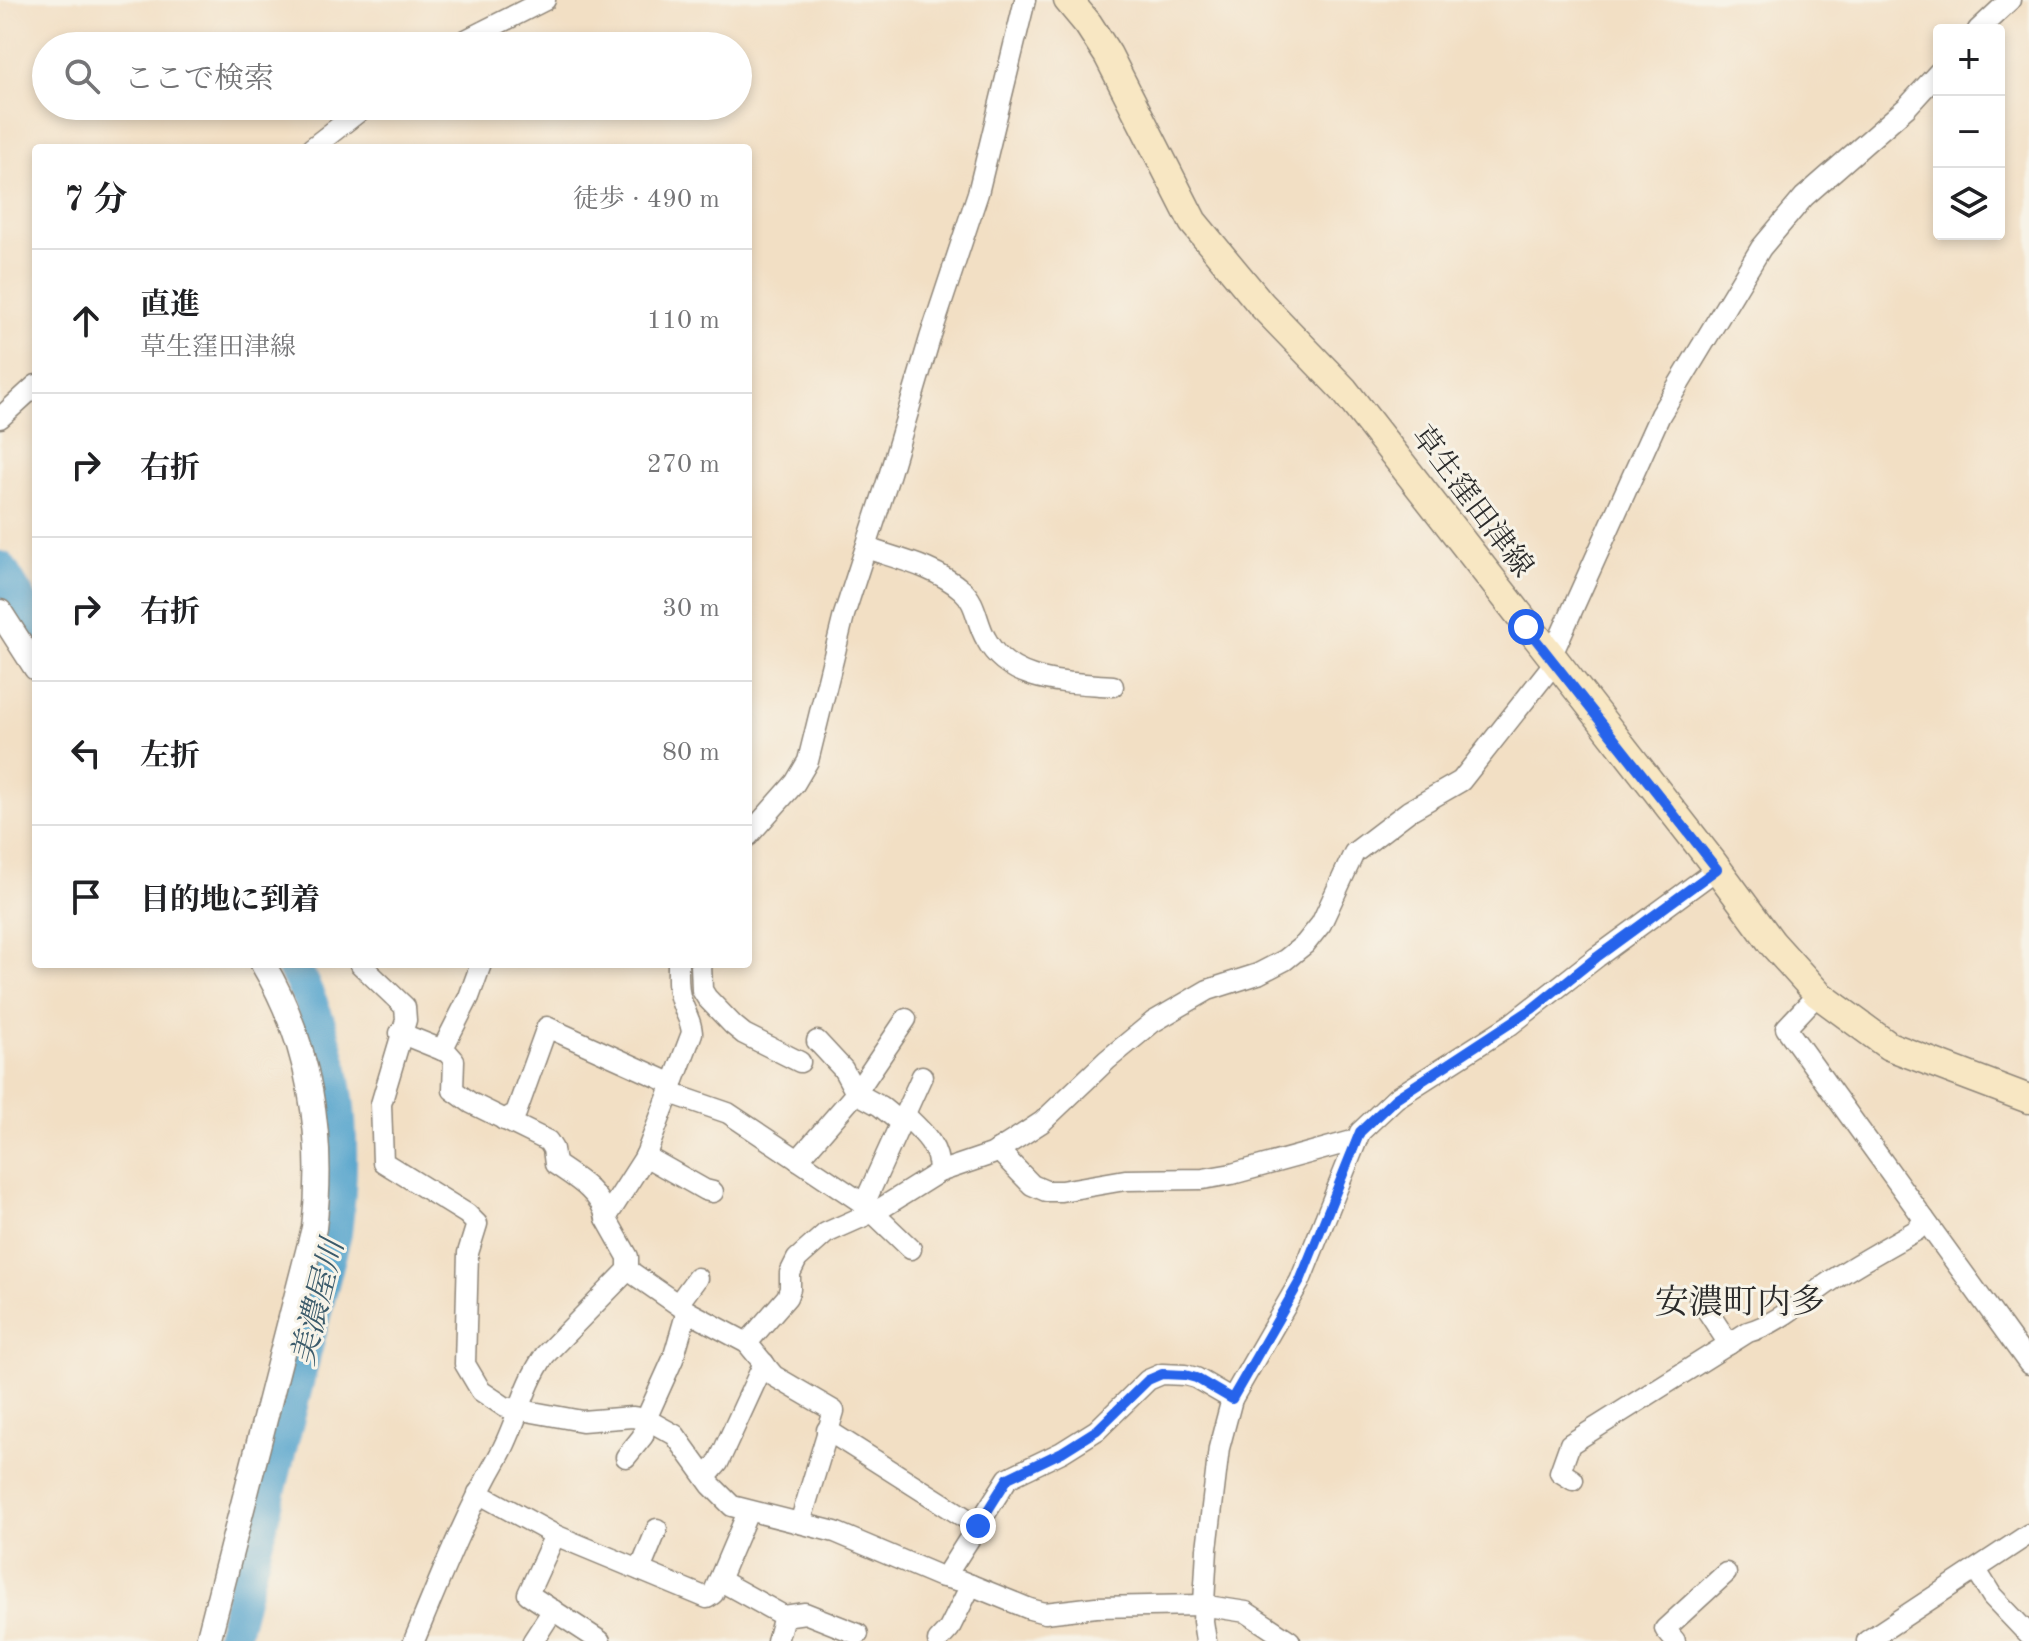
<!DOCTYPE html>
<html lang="ja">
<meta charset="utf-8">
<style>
body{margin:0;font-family:"Old Standard TT","Noto Serif JP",serif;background:#f6f6f6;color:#202124}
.controls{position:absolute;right:24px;top:24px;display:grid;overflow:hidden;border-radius:8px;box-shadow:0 4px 12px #0003}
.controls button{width:72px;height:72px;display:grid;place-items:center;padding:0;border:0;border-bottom:2px solid #e0e0e0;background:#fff;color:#202124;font:40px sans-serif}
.stop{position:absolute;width:24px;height:24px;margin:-18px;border:6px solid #2563eb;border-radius:50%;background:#fff}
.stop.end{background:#2563eb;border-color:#fff;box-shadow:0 2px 8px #0008}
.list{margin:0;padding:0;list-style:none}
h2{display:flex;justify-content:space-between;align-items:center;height:104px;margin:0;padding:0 32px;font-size:34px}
h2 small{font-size:26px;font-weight:400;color:#757577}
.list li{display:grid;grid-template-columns:52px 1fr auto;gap:24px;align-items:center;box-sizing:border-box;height:144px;padding:0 32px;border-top:2px solid #e0e0e0}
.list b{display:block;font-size:30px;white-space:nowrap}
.list p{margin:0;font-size:26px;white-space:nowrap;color:#757577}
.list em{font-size:26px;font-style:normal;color:#757577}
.icon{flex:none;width:44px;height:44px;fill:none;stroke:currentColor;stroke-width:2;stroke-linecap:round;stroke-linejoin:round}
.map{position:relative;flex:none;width:2029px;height:1641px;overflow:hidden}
.search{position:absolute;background:#fff;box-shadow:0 4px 12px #0003;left:32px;top:32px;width:720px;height:88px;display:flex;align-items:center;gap:20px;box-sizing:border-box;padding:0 28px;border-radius:44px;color:#757577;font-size:30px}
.panel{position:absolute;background:#fff;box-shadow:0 4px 12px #0003;left:32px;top:144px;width:720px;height:824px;border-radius:8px}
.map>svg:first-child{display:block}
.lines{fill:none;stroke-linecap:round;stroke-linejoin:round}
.river{stroke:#52a3cc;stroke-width:34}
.minor-casing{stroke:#8e8578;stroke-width:23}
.tertiary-casing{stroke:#8e8578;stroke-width:27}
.secondary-casing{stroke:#8e8578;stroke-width:31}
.minor{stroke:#fff;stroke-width:20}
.tertiary{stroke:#fff;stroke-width:24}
.secondary{stroke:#f8e7c3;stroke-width:28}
.route{stroke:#2563eb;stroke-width:10}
.labels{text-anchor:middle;stroke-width:6;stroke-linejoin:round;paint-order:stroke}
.street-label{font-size:30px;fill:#2b2b2b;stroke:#f7f3e8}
.water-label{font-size:32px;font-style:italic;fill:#3b5b6b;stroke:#f7f3e8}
.quarter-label{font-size:34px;fill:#2b2b2b;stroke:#f7f3e8}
</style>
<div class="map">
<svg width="2029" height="1641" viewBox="0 0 2029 1641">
<rect width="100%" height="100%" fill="#f7f3e8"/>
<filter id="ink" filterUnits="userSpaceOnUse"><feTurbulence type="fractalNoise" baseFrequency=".0125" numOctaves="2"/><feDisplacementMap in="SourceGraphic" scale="16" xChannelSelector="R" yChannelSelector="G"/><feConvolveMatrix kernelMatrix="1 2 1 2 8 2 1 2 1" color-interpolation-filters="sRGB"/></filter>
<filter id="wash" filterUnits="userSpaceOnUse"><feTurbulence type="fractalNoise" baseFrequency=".006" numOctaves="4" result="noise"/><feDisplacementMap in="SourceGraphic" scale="32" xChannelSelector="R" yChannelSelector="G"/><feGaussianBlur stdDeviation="1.8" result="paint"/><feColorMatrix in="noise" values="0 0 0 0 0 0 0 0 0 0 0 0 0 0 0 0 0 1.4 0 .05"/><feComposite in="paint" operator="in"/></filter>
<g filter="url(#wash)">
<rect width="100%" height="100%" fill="#f2dfc4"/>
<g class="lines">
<g class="river">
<path d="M0,568l36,59"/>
<path d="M231,1641l104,-408c12,-99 6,-180 -43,-269"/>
</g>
</g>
</g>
<g filter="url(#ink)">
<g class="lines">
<g class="minor-casing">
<g id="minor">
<path d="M1978,30l32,-30"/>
<path d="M454,46l91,-46"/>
<path d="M312,148l54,-42"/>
<path d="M0,418l36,-33"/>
<path d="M866,548c32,11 70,19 96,42 15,13 14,32 24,49 24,46 83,43 127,47"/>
<path d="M1551,657l109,-242 101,-167 43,-51 103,-90 32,-35"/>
<path d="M748,836l47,-53 13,-22 36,-146 46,-142 40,-135 48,-145 47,-193"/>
<path d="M360,964l45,43 1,13 -25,84 2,58 84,52 10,10 -9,29 -3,111 16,27 24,16 77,14 50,-4 14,2 29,16 36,50 21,21 103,26 104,44 22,5 69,28 15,4 51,-6 105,-2 45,7 44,29"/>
<path d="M701,964l1,26 5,8 26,27 11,9 56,28"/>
<path d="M1818,994l-32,34 243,336"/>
<path d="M400,1033l47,19 7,8 -1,30 18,13 77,38 5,8 2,15c19,13 47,29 51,54"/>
<path d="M817,1041l26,28 13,24 24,13 22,18"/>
<path d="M442,1050l27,-53 12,-33"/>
<path d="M670,1093l58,20 136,91 47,45"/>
<path d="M906,1116c18,17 33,30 33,56"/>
<path d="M504,1120l12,-7 31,-86 126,57"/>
<path d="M998,1150l34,35 14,6h15l64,-11 78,-1 29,-5 124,-34"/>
<path d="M645,1156l60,34 8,2"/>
<path d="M798,1160l58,-67 50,-74"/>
<path d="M864,1204l58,-128"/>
<path d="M628,1270l59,41 60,32 27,33 60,35 -34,112"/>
<path d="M1699,1298l30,46"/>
<path d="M678,1304l19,-26"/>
<path d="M747,1343l40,-46 3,-8v-16l7,-14 29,-26 54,-24 59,-37 53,-18 30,-19 20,-13 65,-62 46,-38 55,-32 50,-16 27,-14 20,-16 16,-20 33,-71 55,-42 52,-30 94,-119"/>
<path d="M827,1430l151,96"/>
<path d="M626,1457l17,-21 3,-17 27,-60 14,-48"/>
<path d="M706,1477l12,-14 46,-100"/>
<path d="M1573,1480l-13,-8 10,-28 178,-112c33,-9 60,-37 89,-55 26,-17 54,-32 80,-47l7,-11"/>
<path d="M478,1493l77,42 152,63 6,-4 35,-82"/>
<path d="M555,1535l-27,59 72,47"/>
<path d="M640,1570l17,-41"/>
<path d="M1976,1570l16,26 37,39"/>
<path d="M945,1577l63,-99 54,-26 35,-22 51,-50 14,-6 23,1 11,3 36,21"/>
<path d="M719,1580l65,36 -7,25"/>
<path d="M784,1616l21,-3 53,21"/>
<path d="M414,1641c26,-63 51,-126 85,-185 18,-32 24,-70 46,-101l83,-85v-13l-22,-39 39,-61 47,-124c-1,-13 -6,-18 -10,-30 -5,-12 -4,-26 -4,-39"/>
<path d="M533,1641l20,-31"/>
<path d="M938,1641l11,-12 22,-44"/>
<path d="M1206,1641l-3,-20 4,-72 12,-101 13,-49 68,-118 60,-149 36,-34 114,-73 87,-68 120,-88"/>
<path d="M1675,1641l-10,-12 61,-56"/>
<path d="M1867,1641l162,-107"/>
</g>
</g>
<g class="tertiary-casing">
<g id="tertiary">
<path d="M0,612l36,56"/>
<path d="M208,1641l106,-413c11,-91 -4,-185 -51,-264"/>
</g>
</g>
<g class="secondary-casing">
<path id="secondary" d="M1068,0l20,24 20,31 85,167 68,82 83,86 366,469 62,84 46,51 71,52 140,53"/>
</g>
<use href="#minor" class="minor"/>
<use href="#tertiary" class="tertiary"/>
<use href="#secondary" class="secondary"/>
</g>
</g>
<g class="lines" filter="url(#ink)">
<path class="route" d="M978,1526l30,-48 54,-26 35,-22 51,-50 14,-6 23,1 11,3 36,21 68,-118 60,-149 36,-34 136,-89 65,-52 120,-88 -191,-242"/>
</g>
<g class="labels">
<g class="street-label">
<text transform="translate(1473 501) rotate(53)" y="10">草生窪田津線</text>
</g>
<g class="water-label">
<text transform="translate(317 1302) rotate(-76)" y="11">美濃屋川</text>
</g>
<g class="quarter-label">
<text x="1740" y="1313">安濃町内多</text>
</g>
</g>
</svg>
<div class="controls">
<button>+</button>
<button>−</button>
<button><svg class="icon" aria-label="layers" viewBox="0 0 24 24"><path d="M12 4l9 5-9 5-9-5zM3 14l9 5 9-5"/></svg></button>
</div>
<div class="stop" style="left:1526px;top:627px"></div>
<div class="stop end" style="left:978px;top:1526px"></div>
<div class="search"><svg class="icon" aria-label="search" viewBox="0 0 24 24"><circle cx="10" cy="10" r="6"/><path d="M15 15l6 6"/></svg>ここで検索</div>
<section class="panel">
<h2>7 分<small>徒歩 · 490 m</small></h2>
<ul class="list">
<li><svg class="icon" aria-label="ahead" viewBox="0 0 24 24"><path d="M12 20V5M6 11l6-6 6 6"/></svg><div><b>直進</b><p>草生窪田津線</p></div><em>110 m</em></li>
<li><svg class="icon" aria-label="right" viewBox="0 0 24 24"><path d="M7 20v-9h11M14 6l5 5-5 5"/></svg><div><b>右折</b></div><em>270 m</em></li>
<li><svg class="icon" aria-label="right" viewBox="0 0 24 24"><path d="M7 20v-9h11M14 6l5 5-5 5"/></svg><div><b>右折</b></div><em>30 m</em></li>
<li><svg class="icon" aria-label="left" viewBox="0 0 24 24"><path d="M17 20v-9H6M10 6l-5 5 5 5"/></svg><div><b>左折</b></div><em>80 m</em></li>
<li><svg class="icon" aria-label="arrive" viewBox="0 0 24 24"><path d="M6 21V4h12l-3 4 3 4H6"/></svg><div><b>目的地に到着</b></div></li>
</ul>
</section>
</div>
